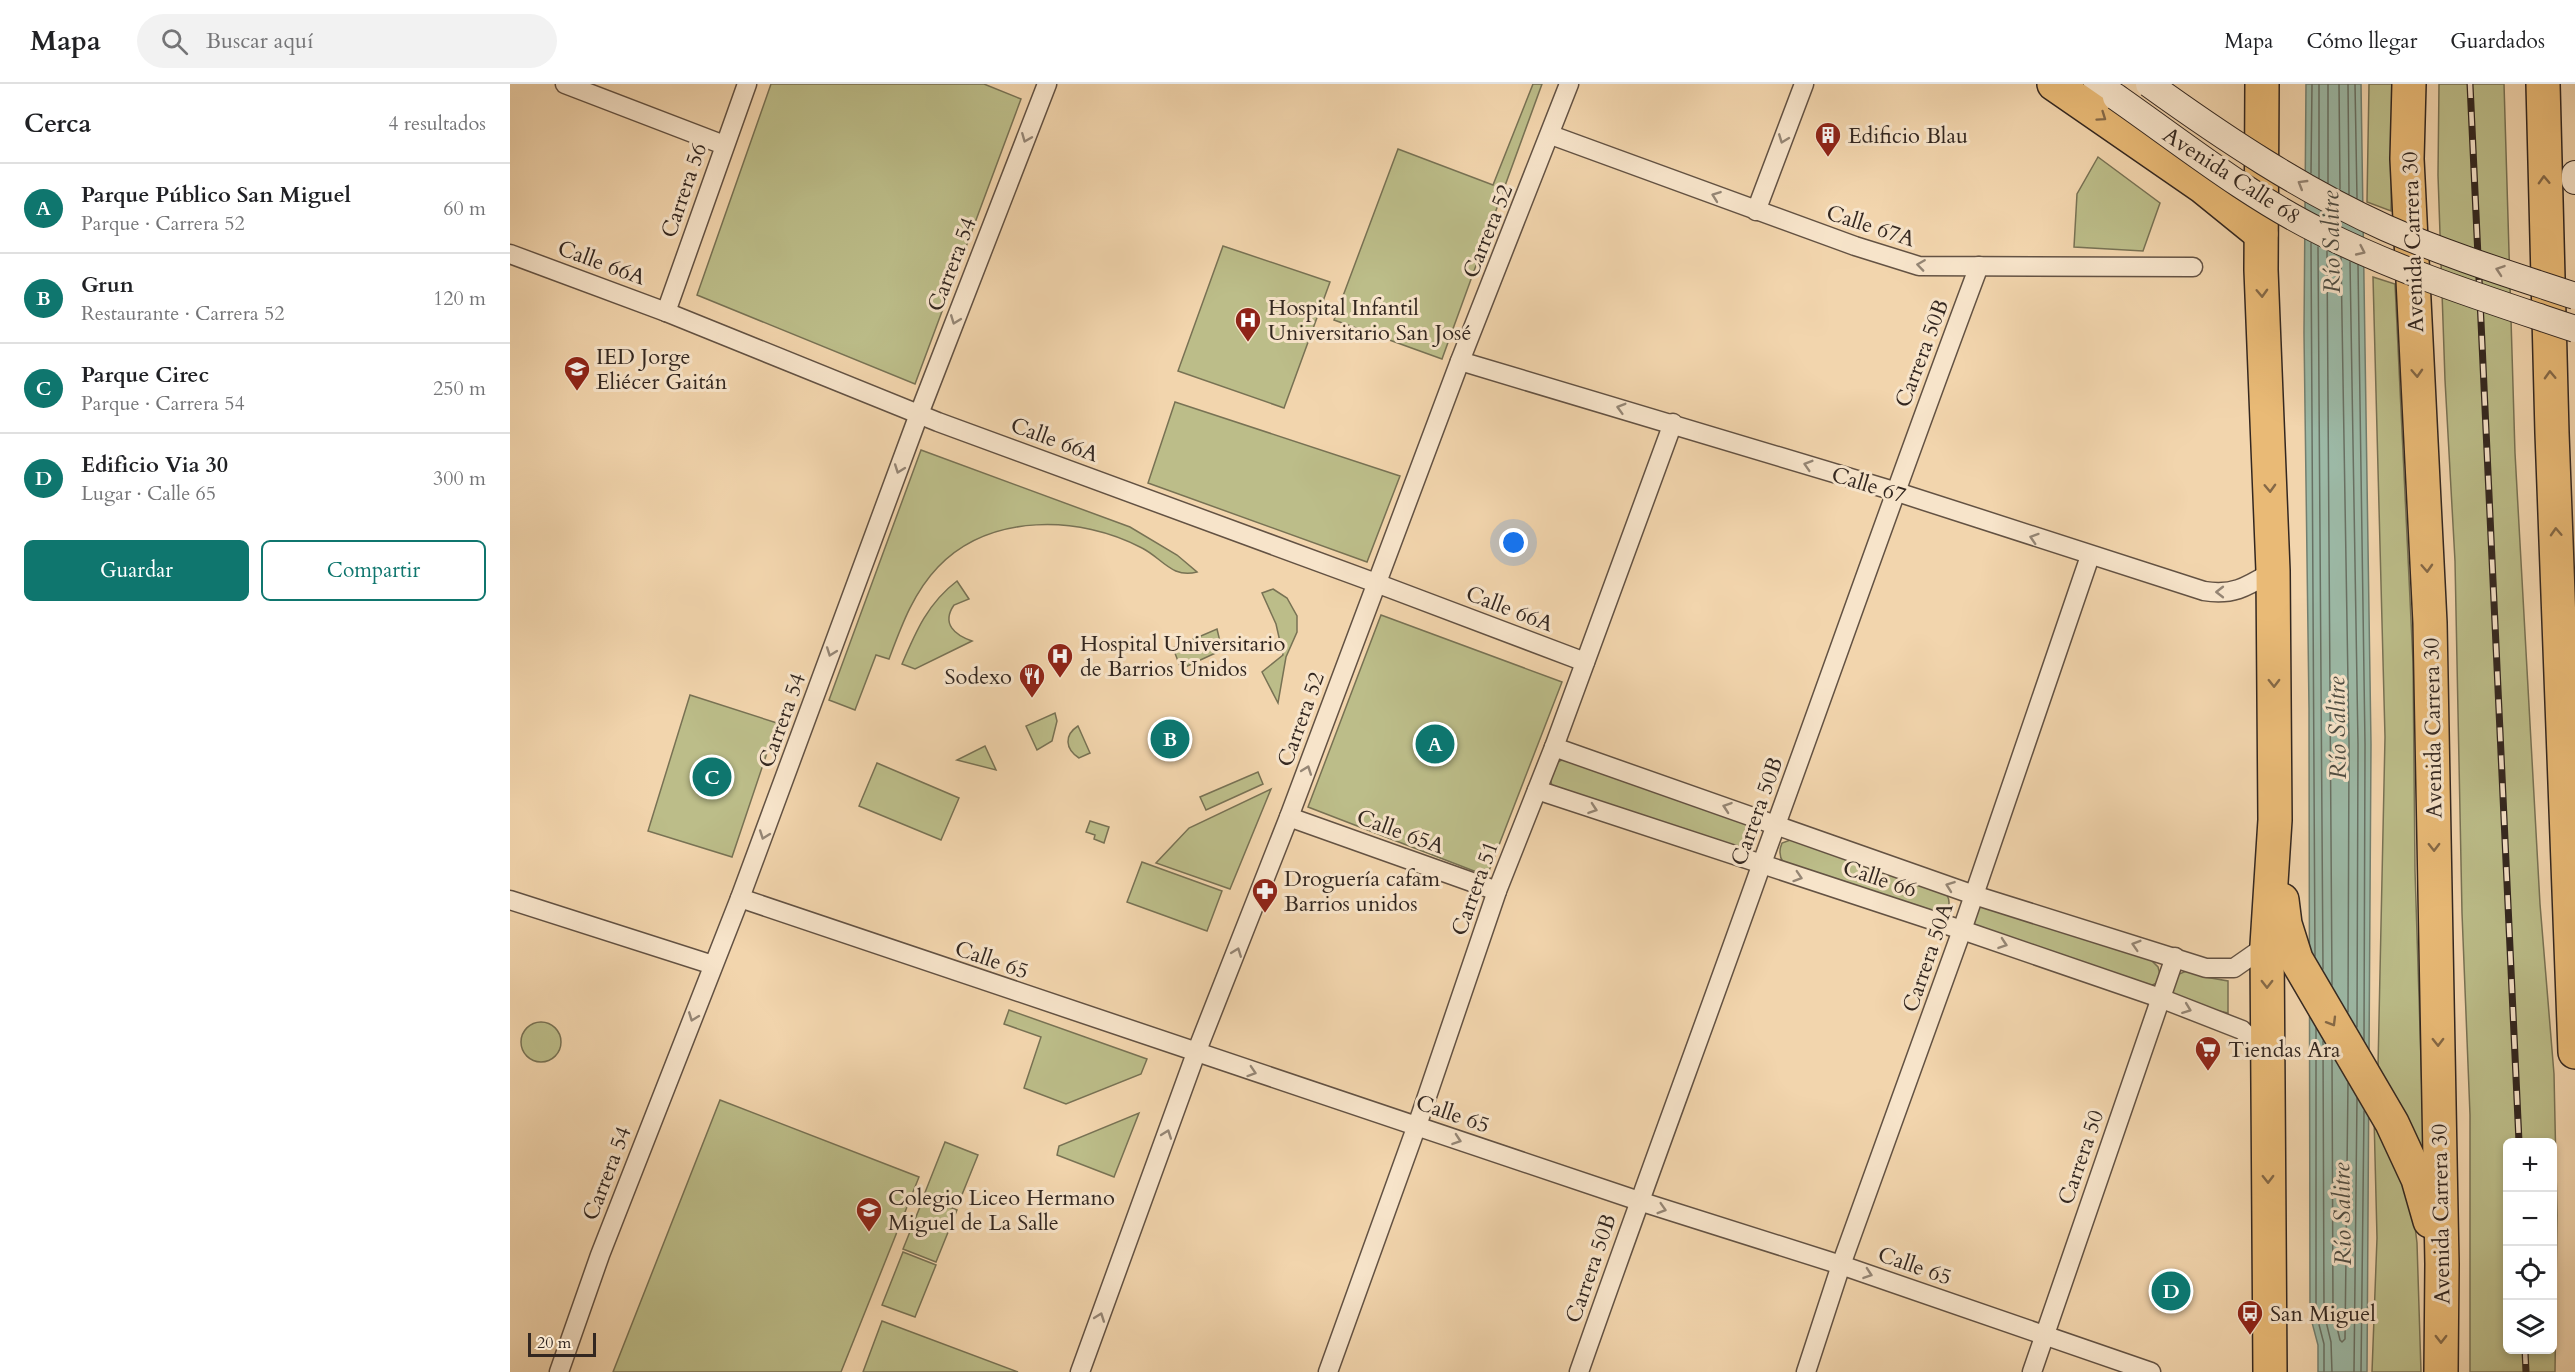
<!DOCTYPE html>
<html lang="es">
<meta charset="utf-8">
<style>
body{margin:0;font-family:Cardo,serif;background:#f2f2f2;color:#202124}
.controls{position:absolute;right:18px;bottom:18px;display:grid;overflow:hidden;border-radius:9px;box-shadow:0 3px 9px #0003}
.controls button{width:54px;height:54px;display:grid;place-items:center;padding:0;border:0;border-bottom:2px solid #e0e0e0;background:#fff;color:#202124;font:30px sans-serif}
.scale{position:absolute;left:18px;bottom:15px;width:68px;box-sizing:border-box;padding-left:6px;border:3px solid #332720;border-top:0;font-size:16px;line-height:21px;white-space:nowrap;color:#332720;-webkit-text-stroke:4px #f7e4ca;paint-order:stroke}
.you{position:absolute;left:1004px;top:459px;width:21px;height:21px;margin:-15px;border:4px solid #fff;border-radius:50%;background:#1a73e8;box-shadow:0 0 0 9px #1a73e833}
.badge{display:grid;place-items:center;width:39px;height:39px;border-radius:50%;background:#0f766e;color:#fff;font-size:20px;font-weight:700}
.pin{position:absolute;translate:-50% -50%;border:3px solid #fff;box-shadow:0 2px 6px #0006}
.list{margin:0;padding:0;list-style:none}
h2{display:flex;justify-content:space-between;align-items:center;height:78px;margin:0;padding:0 24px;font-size:26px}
h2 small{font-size:20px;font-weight:400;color:#757577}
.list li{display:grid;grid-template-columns:39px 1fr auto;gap:18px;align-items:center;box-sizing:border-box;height:90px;padding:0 24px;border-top:2px solid #e0e0e0}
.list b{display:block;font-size:22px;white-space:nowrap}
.list p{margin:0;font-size:20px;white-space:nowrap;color:#757577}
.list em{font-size:20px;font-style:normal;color:#757577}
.actions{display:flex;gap:12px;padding:18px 24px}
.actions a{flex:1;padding:14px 0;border:2px solid #0f766e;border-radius:9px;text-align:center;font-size:21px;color:#0f766e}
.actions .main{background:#0f766e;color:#fff}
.icon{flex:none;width:33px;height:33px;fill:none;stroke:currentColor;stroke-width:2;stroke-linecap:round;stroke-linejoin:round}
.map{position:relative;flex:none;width:2065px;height:1288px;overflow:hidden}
header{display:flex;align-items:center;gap:36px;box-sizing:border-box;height:84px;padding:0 30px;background:#fff;border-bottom:2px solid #e0e0e0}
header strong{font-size:28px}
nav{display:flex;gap:33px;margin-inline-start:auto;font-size:21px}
.search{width:420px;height:54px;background:#f2f2f2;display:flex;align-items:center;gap:15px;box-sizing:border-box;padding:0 21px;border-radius:33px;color:#757577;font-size:22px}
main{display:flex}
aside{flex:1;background:#fff}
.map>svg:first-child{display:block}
.green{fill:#bcbd89;stroke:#787254;stroke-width:1.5;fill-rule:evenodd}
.water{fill:#9cb9a6;stroke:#727f70;stroke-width:1.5}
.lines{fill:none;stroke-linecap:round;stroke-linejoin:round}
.shore{stroke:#687063;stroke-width:1.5}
.street-casing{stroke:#635243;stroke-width:21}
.secondary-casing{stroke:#332720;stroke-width:28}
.highway-casing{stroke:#332720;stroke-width:36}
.street{stroke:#f7e4ca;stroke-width:18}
.secondary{stroke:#f7e4ca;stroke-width:26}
.highway{stroke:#e9ba76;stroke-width:33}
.rail-casing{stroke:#332720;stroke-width:7}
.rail{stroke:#f7e4ca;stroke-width:4.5;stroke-dasharray:14;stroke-linecap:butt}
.secondary-bridge-casing{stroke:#332720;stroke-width:28;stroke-linecap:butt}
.secondary-bridge{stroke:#f7e4ca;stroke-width:26}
.oneway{stroke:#856947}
.oneway2{stroke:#958675}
.labels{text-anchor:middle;stroke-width:6;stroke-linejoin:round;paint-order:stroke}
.poi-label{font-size:22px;fill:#332720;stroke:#f7e4ca;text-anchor:start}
.street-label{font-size:22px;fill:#332720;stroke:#f7e4ca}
.water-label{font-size:24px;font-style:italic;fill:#4d4c42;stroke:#f7e4ca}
</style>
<header>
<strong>Mapa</strong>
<div class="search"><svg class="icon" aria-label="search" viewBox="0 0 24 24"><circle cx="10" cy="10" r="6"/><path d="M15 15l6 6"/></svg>Buscar aquí</div>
<nav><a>Mapa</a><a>Cómo llegar</a><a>Guardados</a></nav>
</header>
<main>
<aside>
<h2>Cerca<small>4 resultados</small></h2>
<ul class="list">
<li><span class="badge">A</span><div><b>Parque Público San Miguel</b><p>Parque · Carrera 52</p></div><em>60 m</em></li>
<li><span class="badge">B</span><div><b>Grun</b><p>Restaurante · Carrera 52</p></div><em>120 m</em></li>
<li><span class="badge">C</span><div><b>Parque Cirec</b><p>Parque · Carrera 54</p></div><em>250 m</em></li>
<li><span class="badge">D</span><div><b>Edificio Via 30</b><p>Lugar · Calle 65</p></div><em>300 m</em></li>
</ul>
<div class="actions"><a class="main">Guardar</a><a>Compartir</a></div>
</aside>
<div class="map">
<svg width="2065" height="1288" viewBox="0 0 2065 1288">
<rect width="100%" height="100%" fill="#f2d5ad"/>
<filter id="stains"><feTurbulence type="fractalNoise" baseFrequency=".00333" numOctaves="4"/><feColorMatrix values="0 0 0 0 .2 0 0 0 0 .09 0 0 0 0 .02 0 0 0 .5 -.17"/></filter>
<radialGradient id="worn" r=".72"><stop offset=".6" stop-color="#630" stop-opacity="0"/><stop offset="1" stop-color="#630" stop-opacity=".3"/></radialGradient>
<g class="green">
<path d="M261,0h213l37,15 -106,285 -218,-89z"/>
<path d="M1023,0h9l-100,275 -108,-39 64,-171 95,36z"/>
<path d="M1859,0h24l-2,127 -24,-9z"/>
<path d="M1929,0h65l11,369 25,451 14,170 3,141 -2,157h-85v-257l-8,-202 -7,-352 -10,-181 -7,-205zM1998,1058h44v208h-44z"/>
<path d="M1588,73l62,46 -17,48 -69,-4 3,-53z"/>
<path d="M713,162l107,36 -46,126 -106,-37z"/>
<path d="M1863,193l22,7 18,378 2,209 9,285 -46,-89 7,-330z"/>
<path d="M665,318l225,74 -33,86 -219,-79z"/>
<path d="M411,366l209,77 47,28 20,17c-25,7 -35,-14 -55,-24 -62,-33 -152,-35 -204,19 -25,26 -37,60 -49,92l-13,-4 -21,55 -26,-10z"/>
<path d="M447,497l12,18 -15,6c-13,19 1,30 18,36l-57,28 -13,-5c14,-33 26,-61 55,-83z"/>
<path d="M763,505l14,9 10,18v16l-11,25 -8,46 -16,-31 21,-17 -7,-31 -14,-31z"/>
<path d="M871,531l181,67 -75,194 -179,-69z"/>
<path d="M707,545l5,21 -41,19 -8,-21z"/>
<path d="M180,611l87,28 -45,134 -84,-26z"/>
<path d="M545,629l2,8 -5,20 -15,9 -11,-24z"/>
<path d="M568,642l12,27 -11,5c-14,-9 -15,-23 -1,-32z"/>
<path d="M475,662l11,24 -39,-10z"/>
<path d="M1056,675l180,64c12,10 15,23 -2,28l-190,-62c-8,-12 -2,-28 12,-30z"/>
<path d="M367,679l82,35 -18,42 -82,-34z"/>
<path d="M748,688l5,12 -57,26 -6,-13z"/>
<path d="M761,705l-41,100 -74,-26 33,-35z"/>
<path d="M580,737l19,6 -5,16 -10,-4 1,-4 -9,-3z"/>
<path d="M1283,755l154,56c4,8 2,13 -5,19l-159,-52c-4,-6 -4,-12 -1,-19z"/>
<path d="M632,778l80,29 -15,40 -80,-29z"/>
<path d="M1470,822l168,51 10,10 3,11 -4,5 -7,3 -176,-61 -2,-5z"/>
<path d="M1676,887l19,6 23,4v32c-12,-3 -54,-11 -56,-23 -1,-5 2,-10 3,-14z"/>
<path d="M499,926l138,49 -6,15 -75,30 -42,-16 17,-51 -37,-13z"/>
<circle cx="31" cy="958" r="20"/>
<path d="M210,1016l199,77 -78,195h-228z"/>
<path d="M629,1029l-25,64 -57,-22 2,-9z"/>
<path d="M1864,1032l39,94 4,33 4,129h-49l5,-134z"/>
<path d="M435,1058l33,13 -21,52 -33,-12z"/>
<path d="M414,1113l33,13 -21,52 -33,-13z"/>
<path d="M393,1168l33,13 -21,52 -33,-12z"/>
<path d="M372,1237l136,51h-155z"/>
</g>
<path class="water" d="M1796,0h55l10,660 -4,628h-49v-27l-8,-30 -1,-607 -5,-375z"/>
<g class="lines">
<g class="shore">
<path d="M1829,0l1,105"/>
<path d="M1838,0l1,110"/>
<path d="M1845,0l2,114"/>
<path d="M1801,89l1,-89"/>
<path d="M1809,94v-94"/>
<path d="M1818,99v-99"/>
<path d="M1801,159l4,713"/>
<path d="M1808,163l5,722"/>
<path d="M1817,167l5,734"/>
<path d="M1831,173l8,487 -1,268"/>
<path d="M1840,178l8,482 -1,283"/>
<path d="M1848,181l7,479 -1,296"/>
<path d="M1806,944v285l8,31v28"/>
<path d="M1813,957l1,272 7,29 1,30"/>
<path d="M1822,972l1,255 7,29 2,2 3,-3 3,-256"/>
<path d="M1844,1288l3,-274"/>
<path d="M1851,1288l3,-261"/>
</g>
<g class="street-casing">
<g id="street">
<path d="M55,0l159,61"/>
<path d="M1041,51l304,111 64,20 274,1"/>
<path d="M1246,127l48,-127"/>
<path d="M0,170l156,58 272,110 438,161 209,79"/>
<path d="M156,228l81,-228"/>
<path d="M950,277l434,130 310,100c30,5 44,-5 69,-20"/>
<path d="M1044,663l420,148 232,73h28l33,-23"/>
<path d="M1027,706l425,140 198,68 82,32 24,24"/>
<path d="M779,733l208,74"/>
<path d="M230,814l899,303 202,64 310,107"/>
<path d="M0,816l203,65"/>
<path d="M49,1288l41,-117 140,-357 179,-484 128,-330"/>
<path d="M570,1288l116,-319 93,-236 171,-456 109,-277"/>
<path d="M818,1288l93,-258 76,-223 57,-144 119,-324"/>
<path d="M1069,1288c59,-169 122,-337 182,-506 73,-200 143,-401 218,-600"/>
<path d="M1296,1288l35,-107 121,-335 128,-374"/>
<path d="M1522,1288l143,-415"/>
</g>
</g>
<g class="secondary-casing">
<g id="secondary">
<path d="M1587,0l19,13"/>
<path d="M2065,90v7"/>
</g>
</g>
<g class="highway-casing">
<g id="highway">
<path d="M1544,0l149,103 58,47"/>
<path d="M1752,0l-1,186 12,301 2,249 -8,125 3,427"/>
<path d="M1899,0l-2,75 23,464 12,641 -1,108"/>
<path d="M2033,0l9,349 23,619"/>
<path d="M1772,816l3,24 11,35 96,164 26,56 12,42"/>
</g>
</g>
<use href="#street" class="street"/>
<use href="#secondary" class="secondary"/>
<use href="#highway" class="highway"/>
<g class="rail-casing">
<g id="rail">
<path d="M1960,0l49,1058"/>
<path d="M2015,1266l1,22"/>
</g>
</g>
<use href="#rail" class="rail"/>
<g class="secondary-bridge-casing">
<g id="secondary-bridge">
<path d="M1639,0c75,54 153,106 237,144 61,27 126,47 189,68"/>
<path d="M1606,13c66,46 132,99 205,135 81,41 168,68 254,97"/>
</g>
</g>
<use href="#secondary-bridge" class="secondary-bridge"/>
</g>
<defs><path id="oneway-chevron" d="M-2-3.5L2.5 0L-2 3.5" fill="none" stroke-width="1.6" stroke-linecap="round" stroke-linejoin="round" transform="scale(1.5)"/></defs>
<g class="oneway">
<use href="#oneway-chevron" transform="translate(1592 33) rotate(35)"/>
<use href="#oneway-chevron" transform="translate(2034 96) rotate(-92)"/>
<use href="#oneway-chevron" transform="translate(1752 209) rotate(88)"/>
<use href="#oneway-chevron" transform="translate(1907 289) rotate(87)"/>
<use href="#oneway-chevron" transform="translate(2040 291) rotate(-92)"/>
<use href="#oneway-chevron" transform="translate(1760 404) rotate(88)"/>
<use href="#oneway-chevron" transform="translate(2046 448) rotate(-93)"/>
<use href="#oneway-chevron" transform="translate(1917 484) rotate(87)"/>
<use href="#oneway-chevron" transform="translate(1764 599) rotate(89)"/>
<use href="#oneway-chevron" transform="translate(1924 763) rotate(89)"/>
<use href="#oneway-chevron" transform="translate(1757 900) rotate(90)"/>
<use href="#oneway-chevron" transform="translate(1822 938) rotate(59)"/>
<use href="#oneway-chevron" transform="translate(1928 958) rotate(89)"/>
<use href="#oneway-chevron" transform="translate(1758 1095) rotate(89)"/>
<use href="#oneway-chevron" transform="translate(1931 1255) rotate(90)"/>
</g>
<g class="oneway2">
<use href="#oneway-chevron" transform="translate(516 54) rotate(112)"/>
<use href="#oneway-chevron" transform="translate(1273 55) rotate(111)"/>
<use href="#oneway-chevron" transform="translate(1792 100) rotate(-149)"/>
<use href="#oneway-chevron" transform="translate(1206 112) rotate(-160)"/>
<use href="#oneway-chevron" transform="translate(1851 167) rotate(25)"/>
<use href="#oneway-chevron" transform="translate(1411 181) rotate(-172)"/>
<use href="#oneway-chevron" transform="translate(1990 186) rotate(-161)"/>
<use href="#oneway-chevron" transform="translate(445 236) rotate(111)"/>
<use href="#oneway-chevron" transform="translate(1111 324) rotate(-164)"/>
<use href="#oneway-chevron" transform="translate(1298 381) rotate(-163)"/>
<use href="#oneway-chevron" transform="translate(389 385) rotate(110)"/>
<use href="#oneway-chevron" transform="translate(1524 454) rotate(-162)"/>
<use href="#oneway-chevron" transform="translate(1710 508) rotate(-180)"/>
<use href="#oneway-chevron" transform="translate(321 568) rotate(110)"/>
<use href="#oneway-chevron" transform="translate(797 686) rotate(-70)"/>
<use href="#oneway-chevron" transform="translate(1217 723) rotate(-161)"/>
<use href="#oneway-chevron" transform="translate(1083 725) rotate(19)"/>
<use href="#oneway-chevron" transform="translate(254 751) rotate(110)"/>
<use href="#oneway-chevron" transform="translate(1288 793) rotate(18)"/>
<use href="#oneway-chevron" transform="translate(1440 802) rotate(-160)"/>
<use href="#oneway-chevron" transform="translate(1493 860) rotate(19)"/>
<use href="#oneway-chevron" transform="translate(1626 861) rotate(-163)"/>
<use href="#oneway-chevron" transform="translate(727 868) rotate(-69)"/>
<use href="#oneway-chevron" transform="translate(1677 925) rotate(21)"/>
<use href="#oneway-chevron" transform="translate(183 933) rotate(111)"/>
<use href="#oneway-chevron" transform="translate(742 988) rotate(18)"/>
<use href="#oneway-chevron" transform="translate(657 1050) rotate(-70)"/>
<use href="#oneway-chevron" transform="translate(947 1056) rotate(19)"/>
<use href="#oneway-chevron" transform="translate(1152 1125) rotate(17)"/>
<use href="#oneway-chevron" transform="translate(1358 1190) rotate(19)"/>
<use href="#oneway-chevron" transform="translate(590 1233) rotate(-70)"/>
</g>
<defs>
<g id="building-pin" transform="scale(1.35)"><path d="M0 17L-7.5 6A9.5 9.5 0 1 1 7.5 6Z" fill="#8f2418" stroke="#f7e4ca"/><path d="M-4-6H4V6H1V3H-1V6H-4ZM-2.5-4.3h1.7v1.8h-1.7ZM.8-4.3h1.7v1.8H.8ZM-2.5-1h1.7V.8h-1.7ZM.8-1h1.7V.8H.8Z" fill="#fff"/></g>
<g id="hospital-pin" transform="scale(1.35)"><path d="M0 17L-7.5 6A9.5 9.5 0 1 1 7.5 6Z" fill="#8f2418" stroke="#f7e4ca"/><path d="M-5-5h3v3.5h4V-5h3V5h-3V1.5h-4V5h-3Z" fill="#fff"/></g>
<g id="school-pin" transform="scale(1.35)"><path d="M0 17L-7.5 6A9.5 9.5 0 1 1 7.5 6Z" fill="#8f2418" stroke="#f7e4ca"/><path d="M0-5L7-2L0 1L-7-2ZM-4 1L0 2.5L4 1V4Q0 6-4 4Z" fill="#fff"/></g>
<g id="restaurant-pin" transform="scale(1.35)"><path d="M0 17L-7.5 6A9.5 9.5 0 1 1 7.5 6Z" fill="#8f2418" stroke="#f7e4ca"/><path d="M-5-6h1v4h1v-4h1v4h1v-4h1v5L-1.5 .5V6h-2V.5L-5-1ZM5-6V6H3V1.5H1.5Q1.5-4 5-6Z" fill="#fff"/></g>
<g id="pharmacy-pin" transform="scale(1.35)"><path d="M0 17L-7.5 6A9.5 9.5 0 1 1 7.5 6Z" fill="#8f2418" stroke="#f7e4ca"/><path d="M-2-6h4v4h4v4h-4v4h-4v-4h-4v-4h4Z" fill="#fff"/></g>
<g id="supermarket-pin" transform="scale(1.35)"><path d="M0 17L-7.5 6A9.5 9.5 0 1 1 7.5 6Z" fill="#8f2418" stroke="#f7e4ca"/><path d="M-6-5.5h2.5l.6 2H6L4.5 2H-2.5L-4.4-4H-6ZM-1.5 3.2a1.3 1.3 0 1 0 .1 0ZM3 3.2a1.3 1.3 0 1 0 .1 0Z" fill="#fff"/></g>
<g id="bus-pin" transform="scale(1.35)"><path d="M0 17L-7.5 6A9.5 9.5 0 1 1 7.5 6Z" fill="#8f2418" stroke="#f7e4ca"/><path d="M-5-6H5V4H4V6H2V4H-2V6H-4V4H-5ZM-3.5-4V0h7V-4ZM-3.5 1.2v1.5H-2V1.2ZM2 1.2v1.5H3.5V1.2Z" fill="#fff"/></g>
</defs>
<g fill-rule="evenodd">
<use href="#building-pin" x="1318" y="51"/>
<use href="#hospital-pin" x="738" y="236"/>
<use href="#school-pin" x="67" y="285"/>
<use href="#hospital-pin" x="550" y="572"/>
<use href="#restaurant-pin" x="522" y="592"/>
<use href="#pharmacy-pin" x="755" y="807"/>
<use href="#supermarket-pin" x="1698" y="965"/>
<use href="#school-pin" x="359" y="1126"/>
<use href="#bus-pin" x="1740" y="1229"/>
</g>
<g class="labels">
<g class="poi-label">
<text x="1338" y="59">Edificio Blau</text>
<text x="758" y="231">Hospital Infantil<tspan x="758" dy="25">Universitario San José</tspan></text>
<text x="86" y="280">IED Jorge<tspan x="86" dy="25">Eliécer Gaitán</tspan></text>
<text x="570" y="567">Hospital Universitario<tspan x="570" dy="25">de Barrios Unidos</tspan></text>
<text x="502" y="600" text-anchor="end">Sodexo</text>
<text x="774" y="802">Droguería cafam<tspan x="774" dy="25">Barrios unidos</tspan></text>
<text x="1718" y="973">Tiendas Ara</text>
<text x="378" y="1121">Colegio Liceo Hermano<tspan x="378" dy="25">Miguel de La Salle</tspan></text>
<text x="1760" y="1237">San Miguel</text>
</g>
<g class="street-label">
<text transform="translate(1722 91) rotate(33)" y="8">Avenida Calle 68</text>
<text transform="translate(173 106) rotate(-71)" y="8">Carrera 56</text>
<text transform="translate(1361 141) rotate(18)" y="8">Calle 67A</text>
<text transform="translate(977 147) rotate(-68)" y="8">Carrera 52</text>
<text transform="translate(1902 158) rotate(-92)" y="8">Avenida Carrera 30</text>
<text transform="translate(92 178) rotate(20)" y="8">Calle 66A</text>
<text transform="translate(441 180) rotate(-69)" y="8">Carrera 54</text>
<text transform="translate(1411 269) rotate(-69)" y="8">Carrera 50B</text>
<text transform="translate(545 355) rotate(20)" y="8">Calle 66A</text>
<text transform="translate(1359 400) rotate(17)" y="8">Calle 67</text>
<text transform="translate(1000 524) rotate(21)" y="8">Calle 66A</text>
<text transform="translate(790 635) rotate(-70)" y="8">Carrera 52</text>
<text transform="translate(271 636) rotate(-70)" y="8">Carrera 54</text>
<text transform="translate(1922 644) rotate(-91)" y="8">Avenida Carrera 30</text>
<text transform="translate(1246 727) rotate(-70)" y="8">Carrera 50B</text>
<text transform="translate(891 747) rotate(20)" y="8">Calle 65A</text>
<text transform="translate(1370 794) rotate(18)" y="8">Calle 66</text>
<text transform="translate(964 804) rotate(-70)" y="8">Carrera 51</text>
<text transform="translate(1417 873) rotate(-71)" y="8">Carrera 50A</text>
<text transform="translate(482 875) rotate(19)" y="8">Calle 65</text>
<text transform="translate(943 1029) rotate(19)" y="8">Calle 65</text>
<text transform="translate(1570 1073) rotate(-71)" y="8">Carrera 50</text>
<text transform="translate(96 1089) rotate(-69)" y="8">Carrera 54</text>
<text transform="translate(1930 1130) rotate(-91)" y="8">Avenida Carrera 30</text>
<text transform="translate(1405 1181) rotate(19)" y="8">Calle 65</text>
<text transform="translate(1080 1184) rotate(-71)" y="8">Carrera 50B</text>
</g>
<g class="water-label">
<text transform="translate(1821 158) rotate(-91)" y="8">Río Salitre</text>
<text transform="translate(1827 644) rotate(-91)" y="8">Río Salitre</text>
<text transform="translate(1832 1130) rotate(-91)" y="8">Río Salitre</text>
</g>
</g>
<rect width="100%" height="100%" filter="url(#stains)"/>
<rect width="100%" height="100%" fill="url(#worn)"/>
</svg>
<div class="controls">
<button>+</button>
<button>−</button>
<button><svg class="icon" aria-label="locate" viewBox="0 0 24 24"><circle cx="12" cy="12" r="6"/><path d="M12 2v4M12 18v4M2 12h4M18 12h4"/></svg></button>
<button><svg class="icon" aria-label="layers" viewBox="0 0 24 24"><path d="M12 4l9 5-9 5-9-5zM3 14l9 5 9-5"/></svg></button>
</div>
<div class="scale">20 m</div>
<div class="you"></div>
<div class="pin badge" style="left:925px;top:660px">A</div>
<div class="pin badge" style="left:660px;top:655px">B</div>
<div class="pin badge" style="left:202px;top:693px">C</div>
<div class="pin badge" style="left:1661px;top:1207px">D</div>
</div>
</main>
